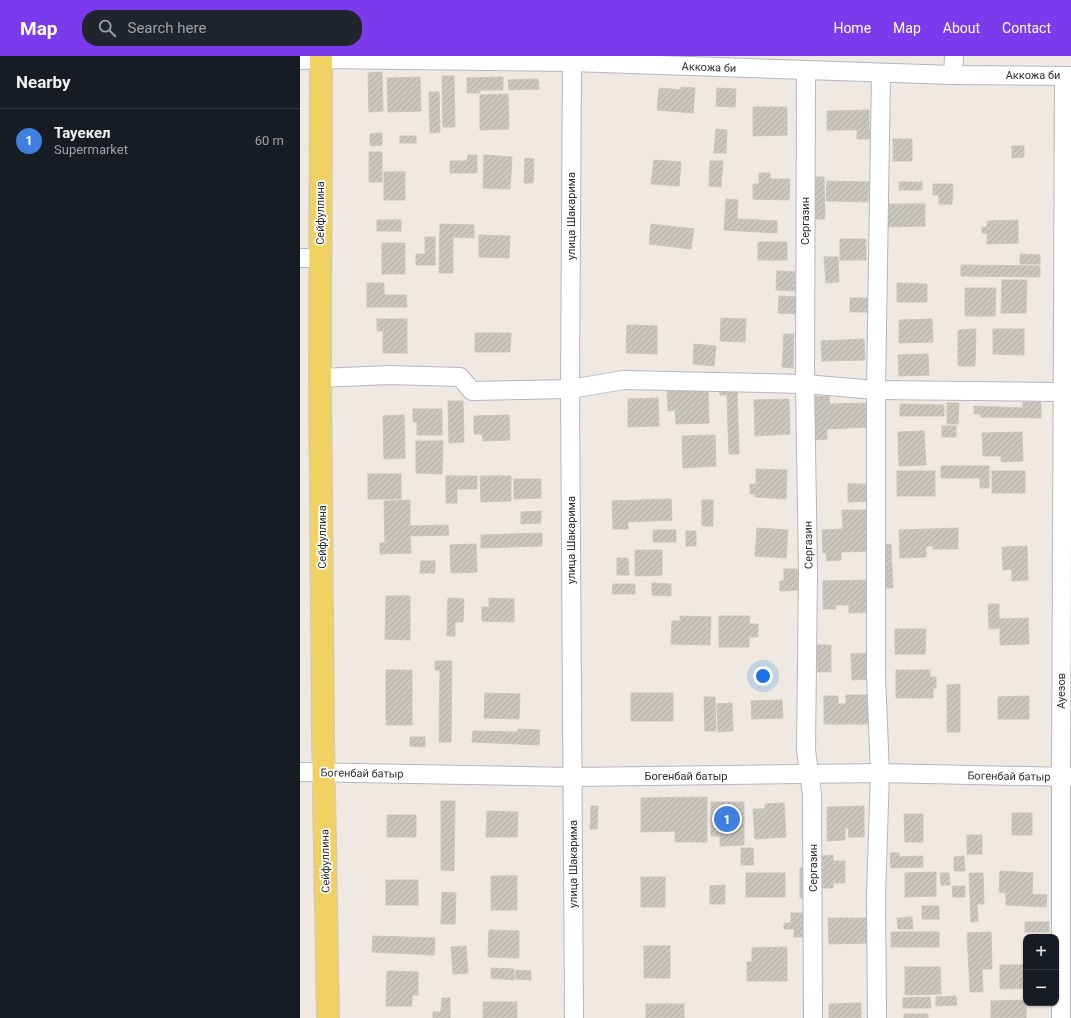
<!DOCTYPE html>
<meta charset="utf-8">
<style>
body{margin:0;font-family:Roboto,sans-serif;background:#20242c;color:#f1f3f6}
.controls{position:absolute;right:12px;bottom:12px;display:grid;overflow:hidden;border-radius:8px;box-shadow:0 1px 3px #0004}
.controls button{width:36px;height:36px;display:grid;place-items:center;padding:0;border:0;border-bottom:1px solid #363941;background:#171b24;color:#f1f3f6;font:20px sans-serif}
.you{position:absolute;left:463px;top:620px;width:14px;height:14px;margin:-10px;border:3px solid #fff;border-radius:50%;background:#1a73e8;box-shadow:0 0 0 6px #1a73e833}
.badge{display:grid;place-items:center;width:26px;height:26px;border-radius:50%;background:#7c3aed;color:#fff;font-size:13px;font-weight:700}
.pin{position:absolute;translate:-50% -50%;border:2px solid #fff;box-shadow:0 1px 4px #0006}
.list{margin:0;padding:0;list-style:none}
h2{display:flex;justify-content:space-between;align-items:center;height:52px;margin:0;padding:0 16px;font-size:17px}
h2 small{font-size:13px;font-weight:400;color:#9ea1a6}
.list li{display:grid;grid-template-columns:26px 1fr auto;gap:12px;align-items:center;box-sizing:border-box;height:64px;padding:0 16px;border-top:1px solid #363941}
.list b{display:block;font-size:15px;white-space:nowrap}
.list p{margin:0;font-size:13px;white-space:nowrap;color:#9ea1a6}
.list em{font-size:13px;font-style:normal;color:#9ea1a6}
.icon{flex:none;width:22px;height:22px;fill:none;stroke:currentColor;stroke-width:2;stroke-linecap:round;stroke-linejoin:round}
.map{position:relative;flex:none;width:771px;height:962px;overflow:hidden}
header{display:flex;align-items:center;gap:24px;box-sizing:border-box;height:56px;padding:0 20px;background:#7c3aed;color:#fff}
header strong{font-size:19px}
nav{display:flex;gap:22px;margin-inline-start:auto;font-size:14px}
.search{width:280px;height:36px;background:#20242c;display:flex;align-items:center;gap:10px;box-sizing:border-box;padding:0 14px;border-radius:16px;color:#9ea1a6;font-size:15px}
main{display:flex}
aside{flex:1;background:#171b24}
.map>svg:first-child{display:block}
.building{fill:url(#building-hatch);stroke:#cbc5ba}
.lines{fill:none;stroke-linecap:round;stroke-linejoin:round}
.minor-casing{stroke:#b4b7c1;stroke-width:20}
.major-casing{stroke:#c9c9c9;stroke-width:24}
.minor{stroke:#fff;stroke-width:18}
.major{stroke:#f2d163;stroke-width:22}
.labels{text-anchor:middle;stroke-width:3.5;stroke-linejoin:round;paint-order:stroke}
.street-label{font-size:11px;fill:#2e2e2e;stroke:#fff}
</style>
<header>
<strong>Map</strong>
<div class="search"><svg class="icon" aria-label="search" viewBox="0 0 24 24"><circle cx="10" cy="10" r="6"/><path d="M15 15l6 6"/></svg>Search here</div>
<nav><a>Home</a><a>Map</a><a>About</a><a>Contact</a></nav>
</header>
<main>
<aside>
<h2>Nearby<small></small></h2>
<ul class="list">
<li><span class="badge" style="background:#3f7fe0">1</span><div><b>Тауекел</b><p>Supermarket</p></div><em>60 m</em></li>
</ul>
</aside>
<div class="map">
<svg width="771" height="962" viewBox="0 0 771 962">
<defs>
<pattern id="building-hatch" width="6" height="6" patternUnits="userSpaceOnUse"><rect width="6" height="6" fill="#cbc7bf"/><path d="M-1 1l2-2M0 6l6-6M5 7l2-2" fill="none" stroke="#afaba4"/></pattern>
</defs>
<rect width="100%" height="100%" fill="#efe9e1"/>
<g class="building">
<path d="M82,16l1,39 -14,1 -1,-39z"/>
<path d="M142,20h12l1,51h-12z"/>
<path d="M120,21l1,34 -33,1 -1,-34z"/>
<path d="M203,21v13h-23v3h-13v-15z"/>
<path d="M238,23l1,10 -30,1 -1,-10z"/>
<path d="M381,31l14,1 -2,25 -36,-3 2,-22 22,2z"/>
<path d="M417,32l19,1 -1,18 -19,-1z"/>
<path d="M129,36h10l1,40 -10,1z"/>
<path d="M208,38l1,35 -29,1v-35z"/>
<path d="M453,51h34v28l-34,1z"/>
<path d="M569,54v20h5v9h-17v-9h-30v-19z"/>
<path d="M416,73l11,1 -1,23h-12z"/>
<path d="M82,77v12l-12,1v-12z"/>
<rect x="100" y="80" width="16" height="7"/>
<rect x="593" y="83" width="19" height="22"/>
<path d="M712,90h12v11l-12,1z"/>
<rect x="69" y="96" width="13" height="30"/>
<path d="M168,99h9v18h-27v-12h17z"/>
<path d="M184,99l28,2 -2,32 -27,-1z"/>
<path d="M225,102l9,1 -1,24h-9z"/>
<path d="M354,104l27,2 -2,24 -28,-2z"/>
<path d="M410,105h13l-2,26 -12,-1z"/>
<rect x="84" y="116" width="21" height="28"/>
<path d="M459,117h11v6h20l-1,21 -36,-1v-15h6z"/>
<path d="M515,121h9l1,42h-10z"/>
<path d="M527,125l42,1 -1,20 -42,-1z"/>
<rect x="599" y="126" width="23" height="8"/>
<path d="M633,128h20l-1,20h-13v-9h-6z"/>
<path d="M426,143l12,1 -1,19 40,2v12l-53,-3z"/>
<path d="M587,148h38v22l-37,1z"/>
<rect x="77" y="164" width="24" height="11"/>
<path d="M718,164v23l-31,1v-11h-5v-6h5v-6z"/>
<path d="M140,168l34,1v13l-21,-1v36h-14z"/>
<path d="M351,168l43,5 -3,20 -42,-5z"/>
<path d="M179,179l31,1 -1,22 -30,-1z"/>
<path d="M125,181h10v28h-19v-11h9z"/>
<rect x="540" y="183" width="26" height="21"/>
<rect x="458" y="186" width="29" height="18"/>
<rect x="82" y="187" width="23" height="31"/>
<path d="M720,198l20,1v9h-20z"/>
<path d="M524,201h14l1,25 -13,1z"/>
<path d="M661,209l79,1v11l-79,-1z"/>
<path d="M477,215l18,1v19l-19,-1z"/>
<path d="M702,224h25l-1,33h-25z"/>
<path d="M67,227h17v12h22l1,12h-40z"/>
<path d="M597,227l30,1v18h-30z"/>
<path d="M665,232h31l-1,28h-30z"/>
<path d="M479,240l18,1 -1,17 -18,-1z"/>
<rect x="550" y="242" width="21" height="14"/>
<path d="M421,262l25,1 -1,23 -25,-1z"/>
<path d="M77,263h30v34h-24v-22h-6z"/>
<path d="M632,263l1,23 -34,1v-23z"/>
<path d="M327,269l30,1v28l-31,-1z"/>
<path d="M676,273l-1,37h-17v-36z"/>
<path d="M693,273h31v26l-31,-1z"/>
<path d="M175,277h36l-1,19h-35z"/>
<path d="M484,278h10l-1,34 -11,-1z"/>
<path d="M564,283l1,21 -43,1 -1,-20z"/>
<path d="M394,288l22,2 -2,20 -21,-2z"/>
<path d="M628,298l1,21 -30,1 -1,-21z"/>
<path d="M408,331l1,36 -33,1 -1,-14 -7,1 -1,-23z"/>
<path d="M437,331l2,67h-10l-2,-59h-7l-1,-7z"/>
<path d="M529,340l1,8 40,-1v24l-43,2v10l-13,1 -1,-43z"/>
<path d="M358,342l1,28 -31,1v-28z"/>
<path d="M489,343l1,35 -35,2 -1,-36z"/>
<path d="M148,345h15l1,41 -15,1z"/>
<path d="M723,346h18v16l-60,-1v-3h-7v-8l49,2z"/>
<path d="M647,347h12l-1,21h-11z"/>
<path d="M600,348l44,1v11h-44z"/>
<path d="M113,353h29v26h-25v-13h-4z"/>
<path d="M104,359l1,43 -21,1 -1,-43z"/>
<path d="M209,359l1,25 -27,1 -1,-7h-8v-18z"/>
<rect x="642" y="370" width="14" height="11"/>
<path d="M624,375l2,34 -27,1 -1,-34z"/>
<path d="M722,376l1,29 -22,1v-6h-18l-1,-23z"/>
<path d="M415,379l1,31 -33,2 -1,-32z"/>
<path d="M116,385h27l-1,33 -26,-1z"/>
<path d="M641,410h48v22h-9v-10h-39z"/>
<path d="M456,413l31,1 -1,29 -31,-2v-3h-5v-10h6z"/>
<rect x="597" y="415" width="38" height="25"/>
<rect x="692" y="415" width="33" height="22"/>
<rect x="68" y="418" width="33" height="25"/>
<path d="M146,420h31v13h-20v14h-11z"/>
<path d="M180,420h31v25l-30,1z"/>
<path d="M214,423h27v19l-27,1z"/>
<path d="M548,428h25v17l-25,1z"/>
<path d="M371,443l1,21 -44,2v7h-15l-1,-28z"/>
<path d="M110,444v26l38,-1 1,10 -39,1 1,17 -31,1v-11h5l-1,-42z"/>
<rect x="402" y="444" width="11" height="26"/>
<path d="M542,454h27l2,41 -30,1v8l-14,1 -1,-8h-3l-1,-23 21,-1z"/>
<path d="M241,455v12l-20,1v-12z"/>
<path d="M457,472l31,2 -2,28 -31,-2z"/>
<path d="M658,472v21h-25v-3h-7v11l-26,1 -1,-28z"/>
<rect x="353" y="474" width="23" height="12"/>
<rect x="386" y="475" width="10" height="15"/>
<path d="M242,477v13l-61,2v-13z"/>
<path d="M176,488l1,28 -26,1 -1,-28z"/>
<path d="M591,488l2,44h-10l-1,-43z"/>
<path d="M727,490l1,34 -16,1v-12l-9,1 -1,-23z"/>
<path d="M335,494h27v25l-27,1z"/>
<path d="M317,502h11l1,17h-12z"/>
<path d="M121,505h14v12h-15z"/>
<path d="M484,513h13l1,21 -18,1v-10h4z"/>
<path d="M568,524v32l-19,1v-8h-14l1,4h-13v-28z"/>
<path d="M352,527l19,1v12l-19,-1z"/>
<path d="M313,528h22v10h-23z"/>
<path d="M86,540h24v44l-25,-1z"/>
<path d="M148,542l16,1 -1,23h-8v14h-8z"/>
<path d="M189,542l25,1v23l-32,-1v-14h7z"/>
<path d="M688,548h11v15l29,-1 1,26 -29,1v-17l-11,1z"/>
<path d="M380,560l31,1 -1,28 -39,-1 1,-23h8z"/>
<path d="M419,560h31l-1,8h9v13h-9v10h-30z"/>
<path d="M595,573h31l-1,25h-30z"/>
<path d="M517,589h14v27h-13z"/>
<path d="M572,597l1,26 -21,1 -1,-26z"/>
<path d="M135,605h17l-1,81h-12l1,-72h-5z"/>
<rect x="86" y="614" width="26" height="55"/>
<path d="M596,614h34v7h6v11h-3v10h-37z"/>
<path d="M660,628v48h-13v-47z"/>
<path d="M185,637l35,1 -1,25 -35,-1z"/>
<rect x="331" y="637" width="42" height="28"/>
<path d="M546,639h23v29h-45v-28h14v8h8z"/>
<path d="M729,640v23h-31v-22z"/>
<path d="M404,641h11l1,34h-11z"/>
<path d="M482,644l1,18 -31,1 -1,-18z"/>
<path d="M432,647l1,28 -15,1 -1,-28z"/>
<path d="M218,673l22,1 -1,15 -67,-3 1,-11 45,1z"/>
<path d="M110,681h15v10l-15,-1z"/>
<path d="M407,741v45h-32v-11l-34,1v-34z"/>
<path d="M141,745h14l-1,70 -13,-1z"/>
<path d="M411,746h33v43l-24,1v-10h-9z"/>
<path d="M484,747l2,34 -31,2 -2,-30h12v-5z"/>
<path d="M291,750h7l-1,23h-7z"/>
<path d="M564,750v31h-16l1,-9h-4v12l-18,1v-34z"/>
<path d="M187,755l31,1 -1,25h-31z"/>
<rect x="712" y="757" width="20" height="22"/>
<path d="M604,758h19v28h-18z"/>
<rect x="87" y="759" width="29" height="22"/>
<rect x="667" y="779" width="15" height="19"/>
<path d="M441,792h12l1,17h-13z"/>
<path d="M590,797h9v4l24,-1v11l-32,1z"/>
<path d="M533,799v6h12v22h-12v5h-11v-32z"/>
<path d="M664,800l1,15h-11v-14z"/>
<rect x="500" y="812" width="7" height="30"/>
<path d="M700,815l33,2 -1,21 15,1 -1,12 -40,-2v-12l-7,-1z"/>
<path d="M636,816v24l-31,1v-24z"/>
<rect x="446" y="817" width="39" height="24"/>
<path d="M640,817h9l1,12h-9z"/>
<path d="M669,817h14l1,31h-7l1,17 -7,1z"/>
<rect x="191" y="820" width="26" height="34"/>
<rect x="341" y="821" width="24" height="30"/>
<rect x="86" y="824" width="32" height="25"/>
<path d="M425,829v19h-15v-18z"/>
<path d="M652,830h13v11h-12z"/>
<path d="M142,836l14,1 -1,31h-14z"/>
<rect x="622" y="850" width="17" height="13"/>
<path d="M491,857h16l-3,24h-10v-8h-10v-6h7z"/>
<path d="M612,861l1,12h-15l-1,-11z"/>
<path d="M528,862h40v25l-39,1z"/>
<rect x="725" y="866" width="24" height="10"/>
<path d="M189,874l30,1v27l-31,-1z"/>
<rect x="591" y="876" width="48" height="15"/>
<path d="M691,876l1,37h-10l1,23h-13l-3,-59z"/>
<path d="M73,880l62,2 -1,17 -62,-3z"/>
<path d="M166,890l2,27 -15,1 -2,-27z"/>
<rect x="344" y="890" width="26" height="32"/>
<path d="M487,891v34h-40v-19h5v-14z"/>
<path d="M700,909h26v23l-26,1z"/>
<path d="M605,911h35l1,27 -36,1z"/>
<path d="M191,912l23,1v11l-23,-2z"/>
<path d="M216,914l15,1v9l-16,-1z"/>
<path d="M87,915l31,1v23h-6v11h-26z"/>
<path d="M656,940l1,9 -21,1v-9z"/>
<path d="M630,941l1,11h-28v-10z"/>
<path d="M142,942h8v20h-17v-6h8z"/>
<path d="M726,944v18h-35v-17z"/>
<rect x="183" y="946" width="34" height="16"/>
<path d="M561,947v15h-32v-14z"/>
<rect x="346" y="948" width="38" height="14"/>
<rect x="604" y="958" width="24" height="4"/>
</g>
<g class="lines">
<g class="minor-casing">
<g id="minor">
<path d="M0,4l21,-1 251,3 381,13 118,1"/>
<path d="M272,6l-2,327 4,629"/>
<path d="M506,15l-1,313 3,188 -2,178 6,44 1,224"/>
<path d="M653,19l1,-19"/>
<path d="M0,202h20"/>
<path d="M20,322l69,-3 71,2 12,14 98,-2 54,-9 181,4 71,6 186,2"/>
<path d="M0,716l272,5 308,-4 191,4"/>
<path d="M577,962l-1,-123 4,-122 -4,-96v-287l5,-317"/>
<path d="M761,962v-240l3,-702"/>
</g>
</g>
<g class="major-casing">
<path id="major" d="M21,0l-1,322 3,359 5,281"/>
</g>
<use href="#minor" class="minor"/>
<use href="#major" class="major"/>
</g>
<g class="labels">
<g class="street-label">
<text transform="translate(409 11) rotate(2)" y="4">Аккожа би</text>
<text x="733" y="23">Аккожа би</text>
<text transform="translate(20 157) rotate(-90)" y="4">Сейфуллина</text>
<text transform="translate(271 160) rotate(-90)" y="4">улица Шакарима</text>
<text transform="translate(505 165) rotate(-90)" y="4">Сергазин</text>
<text transform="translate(22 481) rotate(-90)" y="4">Сейфуллина</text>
<text transform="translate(271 484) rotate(-90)" y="4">улица Шакарима</text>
<text transform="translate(508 489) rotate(-91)" y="4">Сергазин</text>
<text transform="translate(761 635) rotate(-90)" y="4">Ауезов</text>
<text transform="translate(62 717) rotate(1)" y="4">Богенбай батыр</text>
<text x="386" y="724">Богенбай батыр</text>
<text transform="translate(709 720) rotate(1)" y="4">Богенбай батыр</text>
<text transform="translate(25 805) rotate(-91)" y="4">Сейфуллина</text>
<text transform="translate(273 808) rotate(-90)" y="4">улица Шакарима</text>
<text transform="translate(513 812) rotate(-90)" y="4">Сергазин</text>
</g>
</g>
</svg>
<div class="controls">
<button>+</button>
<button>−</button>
</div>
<div class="you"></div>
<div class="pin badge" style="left:427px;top:763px;background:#3f7fe0">1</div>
</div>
</main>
